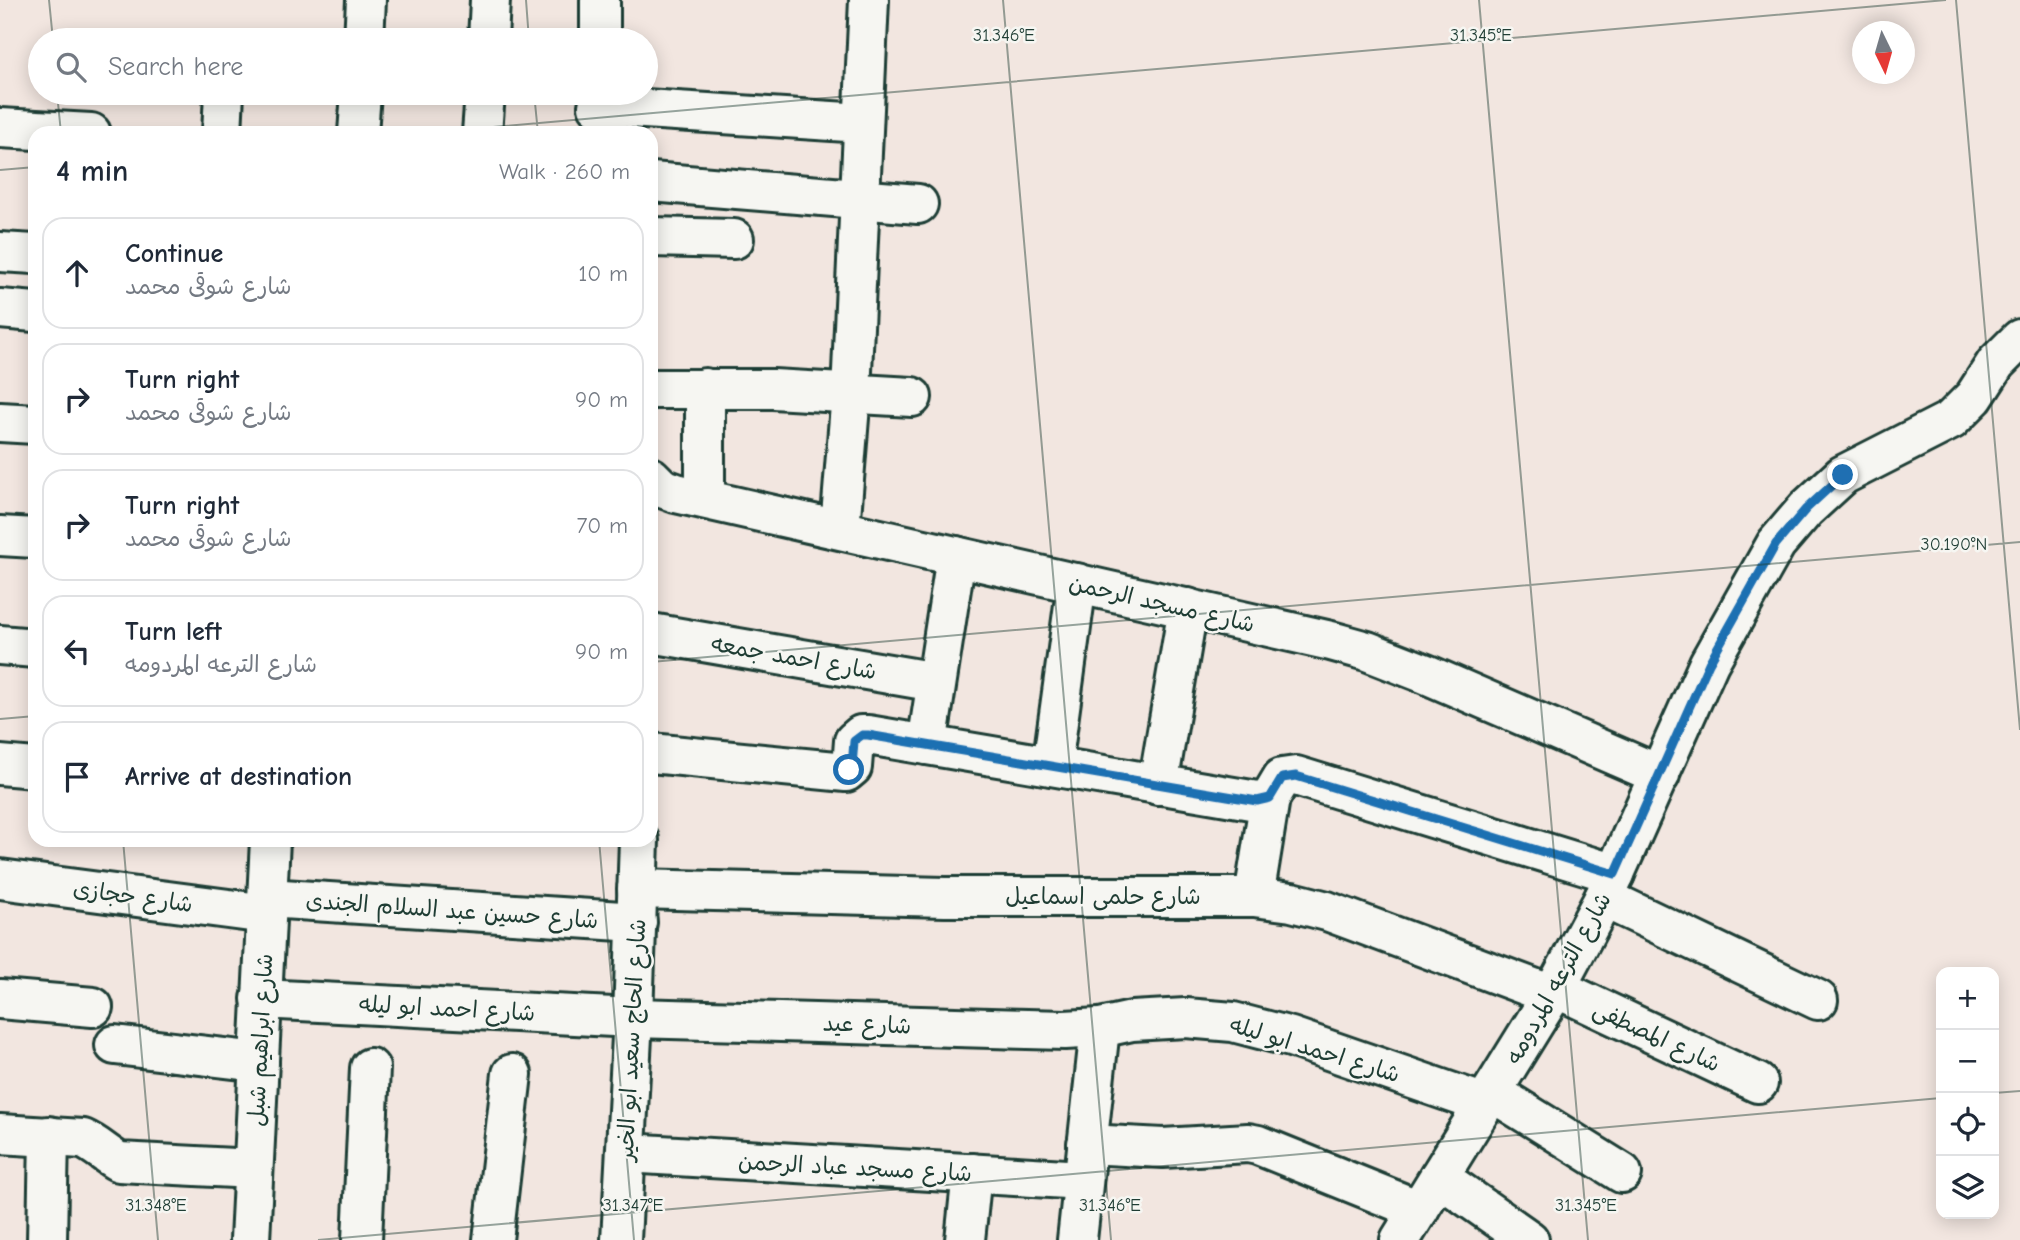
<!DOCTYPE html>
<meta charset="utf-8">
<style>
body{margin:0;font-family:"Comic Neue","Playpen Sans Arabic",sans-serif;background:#f2f2f3;color:#1f2937}
.controls{position:absolute;right:21px;bottom:21px;display:grid;overflow:hidden;border-radius:14px;box-shadow:0 4px 18px #0003}
.controls button{width:63px;height:63px;display:grid;place-items:center;padding:0;border:0;border-bottom:2px solid #e0e1e3;background:#fff;color:#1f2937;font:35px sans-serif}
.compass{position:absolute;left:1852px;top:21px;width:63px;height:63px;border-radius:50%;background:#fff;box-shadow:0 4px 18px #0003;rotate:175deg}
.stop{position:absolute;width:21px;height:21px;margin:-16px;border:5px solid #1f6fb2;border-radius:50%;background:#fff}
.stop.end{background:#1f6fb2;border-color:#fff;box-shadow:0 2px 7px #0008}
.list{margin:0;padding:0;list-style:none}
h2{display:flex;justify-content:space-between;align-items:center;height:91px;margin:0;padding:0 28px;font-size:30px}
h2 small{font-size:23px;font-weight:400;color:#747a83}
.list li{display:grid;grid-template-columns:46px 1fr auto;gap:21px;align-items:center;box-sizing:border-box;height:112px;margin:0 14px 14px;padding:0 14px;border:2px solid #e0e1e3;border-radius:21px}
.list b{display:block;font-size:26px;white-space:nowrap}
.list p{margin:0;font-size:23px;white-space:nowrap;color:#747a83}
.list em{font-size:23px;font-style:normal;color:#747a83}
.icon{flex:none;width:38px;height:38px;fill:none;stroke:currentColor;stroke-width:2;stroke-linecap:round;stroke-linejoin:round}
.map{position:relative;flex:none;width:2020px;height:1240px;overflow:hidden}
.search{position:absolute;background:#fff;box-shadow:0 4px 18px #0003;left:28px;top:28px;width:630px;height:77px;display:flex;align-items:center;gap:18px;box-sizing:border-box;padding:0 24px;border-radius:38px;color:#747a83;font-size:26px}
.panel{position:absolute;background:#fff;box-shadow:0 4px 18px #0003;left:28px;top:126px;width:630px;height:721px;border-radius:21px}
.map>svg:first-child{display:block}
.lines{fill:none;stroke-linecap:round;stroke-linejoin:round}
.minor-casing{stroke:#1f3d34;stroke-width:44}
.minor{stroke:#f6f6f2;stroke-width:38}
.route{stroke:#1f6fb2;stroke-width:9}
.ticks{fill:none;stroke:#1f3d34;stroke-width:2;stroke-opacity:0.45}
.labels{text-anchor:middle;stroke-width:5;stroke-linejoin:round;paint-order:stroke}
.street-label{font-size:23px;fill:#1f3d34;stroke:#f6f6f2}
.ticks-label{font-size:18px;text-anchor:middle;fill:#1f3d34;stroke:#f6f6f2;stroke-width:5;stroke-linejoin:round;paint-order:stroke}
</style>
<div class="map">
<svg width="2020" height="1240" viewBox="0 0 2020 1240">
<rect width="100%" height="100%" fill="#f2e6e0"/>
<filter id="ink" filterUnits="userSpaceOnUse"><feTurbulence type="fractalNoise" baseFrequency=".0143" numOctaves="2"/><feDisplacementMap in="SourceGraphic" scale="14" xChannelSelector="R" yChannelSelector="G"/><feConvolveMatrix kernelMatrix="1 2 1 2 8 2 1 2 1" color-interpolation-filters="sRGB"/></filter>
<g filter="url(#ink)">
<g class="lines">
<g class="minor-casing">
<g id="minor">
<path d="M364,40l2,-40"/>
<path d="M488,40l2,-40"/>
<path d="M600,40v-40"/>
<path d="M598,106l265,17"/>
<path d="M0,128l91,5"/>
<path d="M222,133l2,-40"/>
<path d="M358,133l3,-40"/>
<path d="M482,133l3,-40"/>
<path d="M651,182l267,22"/>
<path d="M651,237l83,2"/>
<path d="M0,252l35,2"/>
<path d="M0,309l35,3"/>
<path d="M705,388v111"/>
<path d="M651,389h122l139,8"/>
<path d="M0,422l35,2"/>
<path d="M651,477l11,11 14,5 655,148 36,10 59,23 234,101"/>
<path d="M840,529l11,-136 18,-393"/>
<path d="M0,536l35,2"/>
<path d="M651,633l285,49"/>
<path d="M0,645l35,3"/>
<path d="M927,745l29,-189"/>
<path d="M651,753l195,19 6,-5 2,-26 7,-6h7l389,66 13,-3 12,-20 14,-2 319,98"/>
<path d="M0,765l35,3"/>
<path d="M1052,766l25,-183"/>
<path d="M1158,785l30,-177"/>
<path d="M0,879l266,35"/>
<path d="M637,889l308,8h309l38,5 35,9 225,84"/>
<path d="M1254,897l16,-99"/>
<path d="M267,898l370,24"/>
<path d="M1604,898l214,102"/>
<path d="M1556,988l202,95"/>
<path d="M0,999l93,8"/>
<path d="M261,999l372,19 432,12 35,-2 32,-7 54,-3 47,4 58,15 194,67"/>
<path d="M115,1045l144,17"/>
<path d="M1492,1092l130,81"/>
<path d="M0,1134l83,5c14,6 23,16 36,23l134,7"/>
<path d="M1087,1144l76,4 85,-5 10,2 161,65"/>
<path d="M626,1153l457,27"/>
<path d="M1439,1177l90,63"/>
<path d="M47,1240l2,-104"/>
<path d="M250,1240l20,-400"/>
<path d="M362,1240l8,-172"/>
<path d="M493,1240l19,-166"/>
<path d="M621,1240l12,-222 6,-178"/>
<path d="M965,1240l7,-67"/>
<path d="M1077,1240l23,-212"/>
<path d="M1400,1240l156,-252 48,-90 105,-235 67,-119 30,-35 37,-34 108,-55 23,-23 22,-34 24,-24"/>
</g>
</g>
<use href="#minor" class="minor"/>
</g>
</g>
<g class="lines" filter="url(#ink)">
<path class="route" d="M849,770l3,-3 2,-26 8,-6h6l389,66 13,-3 12,-20 14,-2 319,98 94,-211 67,-119 30,-35 37,-34"/>
</g>
<path class="ticks" d="M49,0l4,40M526,0l3,40M1003,0l108,1240M1479,0l109,1240M1956,0l64,730M57,93l4,40M534,93l4,40M425,133l1521,-133M0,170l35,-3M651,662l1369,-120M0,719l35,-3M123,840l35,400M599,840l35,400M1994,1093l26,-2M318,1240l1623,-142"/>
<g class="labels">
<g class="street-label">
<text transform="translate(1162 603) rotate(13)" y="8">شارع مسجد الرحمن</text>
<text transform="translate(794 657) rotate(10)" y="8">شارع احمد جمعه</text>
<text transform="translate(133 896) rotate(8)" y="8">شارع حجازى</text>
<text x="1103" y="904">شارع حلمى اسماعيل</text>
<text transform="translate(452 910) rotate(4)" y="8">شارع حسين عبد السلام الجندى</text>
<text transform="translate(1558 978) rotate(-61)" y="8">شارع الترعه المردومه</text>
<text transform="translate(447 1008) rotate(3)" y="8">شارع احمد ابو ليله</text>
<text transform="translate(867 1024) rotate(2)" y="8">شارع عيد</text>
<text transform="translate(1657 1036) rotate(25)" y="8">شارع المصطفى</text>
<text transform="translate(260 1040) rotate(-87)" y="8">شارع ابراهيم شبل</text>
<text transform="translate(631 1040) rotate(-87)" y="8">شارع الحاج سعيد ابو الخير</text>
<text transform="translate(1315 1049) rotate(17)" y="8">شارع احمد ابو ليله</text>
<text transform="translate(855 1167) rotate(3)" y="8">شارع مسجد عباد الرحمن</text>
</g>
</g>
<g class="ticks-label">
<text x="1004" y="41">31.346°E</text>
<text x="1481" y="41">31.345°E</text>
<text x="1954" y="550">30.190°N</text>
<text x="156" y="1211">31.348°E</text>
<text x="633" y="1211">31.347°E</text>
<text x="1110" y="1211">31.346°E</text>
<text x="1586" y="1211">31.345°E</text>
</g>
</svg>
<div class="controls">
<button>+</button>
<button>−</button>
<button><svg class="icon" aria-label="locate" viewBox="0 0 24 24"><circle cx="12" cy="12" r="6"/><path d="M12 2v4M12 18v4M2 12h4M18 12h4"/></svg></button>
<button><svg class="icon" aria-label="layers" viewBox="0 0 24 24"><path d="M12 4l9 5-9 5-9-5zM3 14l9 5 9-5"/></svg></button>
</div>
<svg class="compass" viewBox="-18 -18 36 36"><path d="M0-13l5 13h-10z" fill="#e53935"/><path d="M0 13l5-13h-10z" fill="#747a83"/></svg>
<div class="stop" style="left:849px;top:770px"></div>
<div class="stop end" style="left:1843px;top:475px"></div>
<div class="search"><svg class="icon" aria-label="search" viewBox="0 0 24 24"><circle cx="10" cy="10" r="6"/><path d="M15 15l6 6"/></svg>Search here</div>
<section class="panel">
<h2>4 min<small>Walk · 260 m</small></h2>
<ul class="list">
<li><svg class="icon" aria-label="ahead" viewBox="0 0 24 24"><path d="M12 20V5M6 11l6-6 6 6"/></svg><div><b>Continue</b><p>شارع شوقى محمد</p></div><em>10 m</em></li>
<li><svg class="icon" aria-label="right" viewBox="0 0 24 24"><path d="M7 20v-9h11M14 6l5 5-5 5"/></svg><div><b>Turn right</b><p>شارع شوقى محمد</p></div><em>90 m</em></li>
<li><svg class="icon" aria-label="right" viewBox="0 0 24 24"><path d="M7 20v-9h11M14 6l5 5-5 5"/></svg><div><b>Turn right</b><p>شارع شوقى محمد</p></div><em>70 m</em></li>
<li><svg class="icon" aria-label="left" viewBox="0 0 24 24"><path d="M17 20v-9H6M10 6l-5 5 5 5"/></svg><div><b>Turn left</b><p>شارع الترعه المردومه</p></div><em>90 m</em></li>
<li><svg class="icon" aria-label="arrive" viewBox="0 0 24 24"><path d="M6 21V4h12l-3 4 3 4H6"/></svg><div><b>Arrive at destination</b></div></li>
</ul>
</section>
</div>
